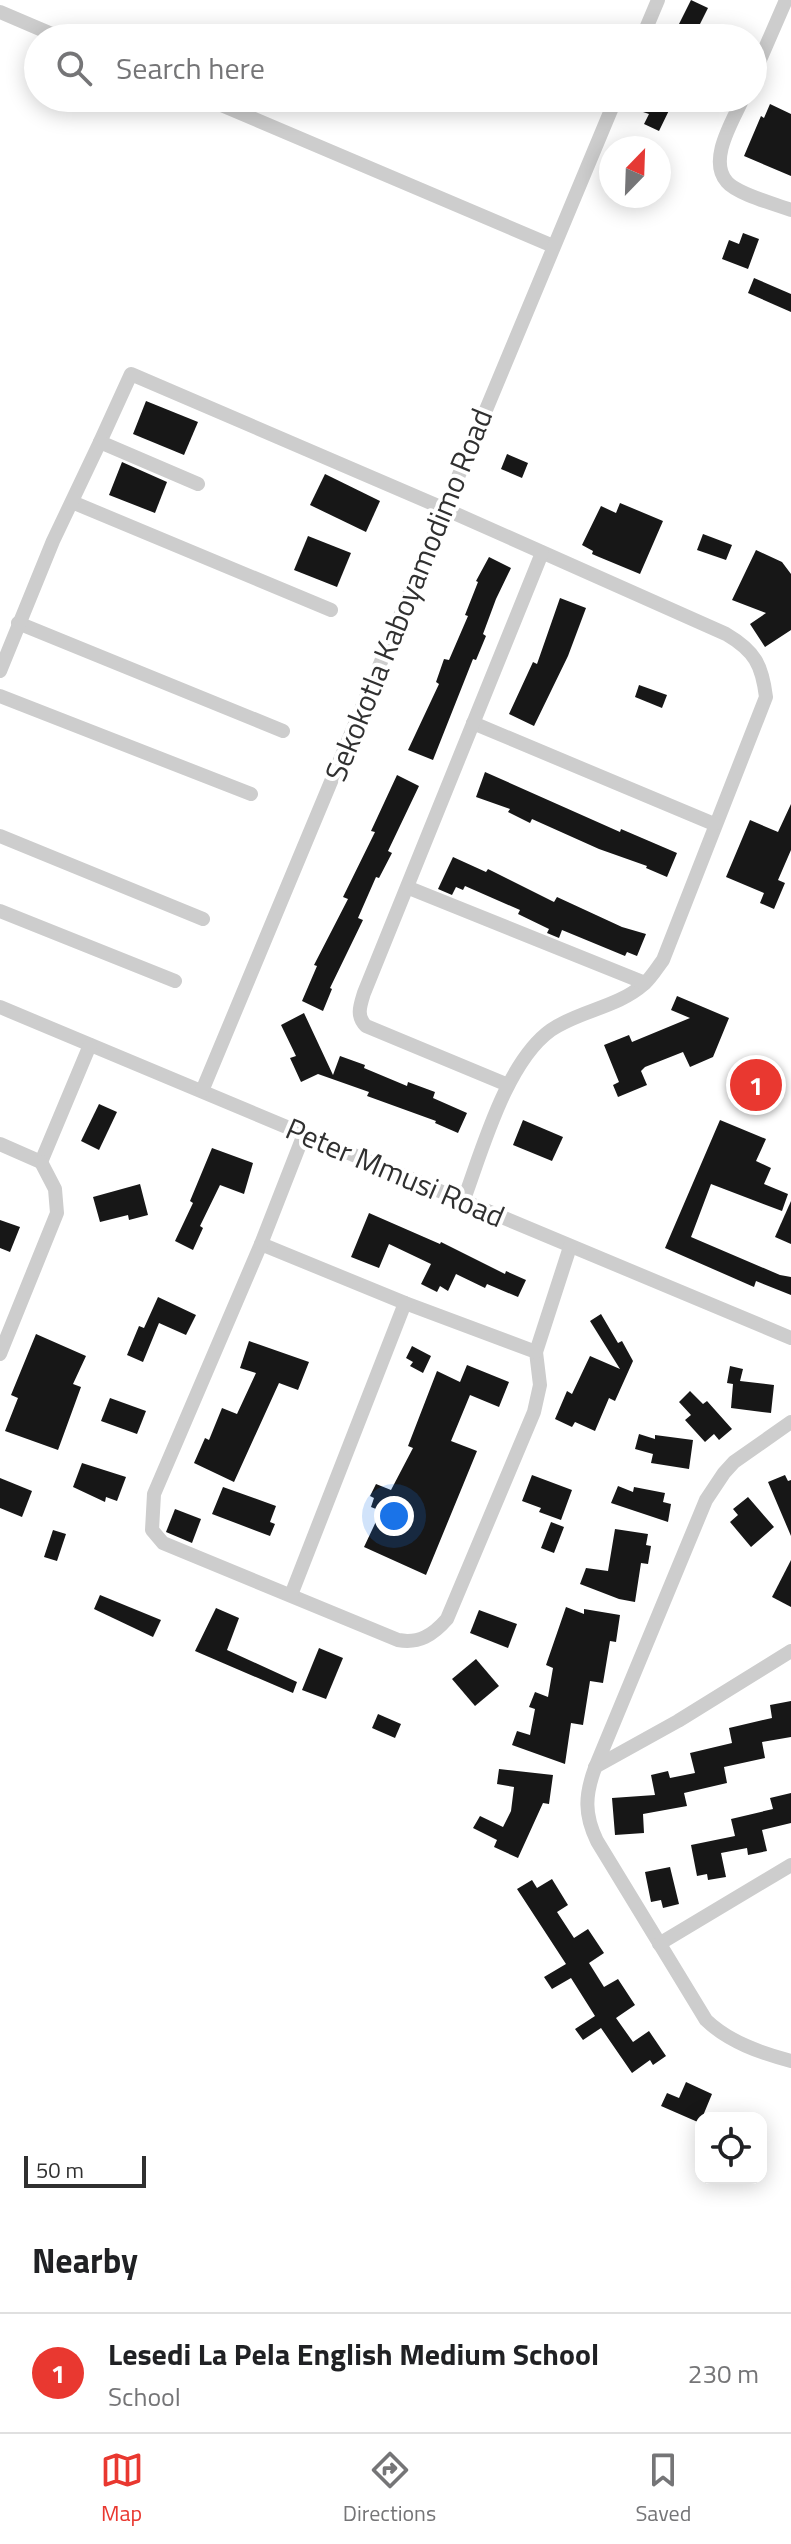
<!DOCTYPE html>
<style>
body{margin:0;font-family:"Titillium Web",sans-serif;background:#f2f2f2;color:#202124}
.controls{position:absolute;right:24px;bottom:24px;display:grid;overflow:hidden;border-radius:16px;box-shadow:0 4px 20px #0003}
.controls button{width:72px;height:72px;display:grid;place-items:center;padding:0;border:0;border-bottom:2px solid #e0e0e0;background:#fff;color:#202124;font:40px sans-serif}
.compass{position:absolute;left:599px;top:136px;width:72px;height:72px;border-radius:50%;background:#fff;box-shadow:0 4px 20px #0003;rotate:23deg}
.scale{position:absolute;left:24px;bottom:20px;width:122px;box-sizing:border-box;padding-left:8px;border:4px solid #303030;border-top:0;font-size:22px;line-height:28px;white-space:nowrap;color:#303030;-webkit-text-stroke:6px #fff;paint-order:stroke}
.you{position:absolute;left:394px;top:1516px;width:28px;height:28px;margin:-20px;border:6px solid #fff;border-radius:50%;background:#1a73e8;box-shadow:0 0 0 12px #1a73e833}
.badge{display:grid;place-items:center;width:52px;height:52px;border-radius:50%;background:#e93830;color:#fff;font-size:26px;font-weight:700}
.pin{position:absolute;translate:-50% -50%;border:4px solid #fff;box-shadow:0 2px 8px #0006}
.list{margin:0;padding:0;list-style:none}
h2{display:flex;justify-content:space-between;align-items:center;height:104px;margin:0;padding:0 32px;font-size:34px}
h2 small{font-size:26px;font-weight:400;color:#757577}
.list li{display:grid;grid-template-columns:52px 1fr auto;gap:24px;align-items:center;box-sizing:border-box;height:120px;padding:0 32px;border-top:2px solid #e0e0e0}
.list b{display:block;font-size:30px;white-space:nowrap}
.list p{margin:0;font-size:26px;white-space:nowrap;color:#757577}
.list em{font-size:26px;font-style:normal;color:#757577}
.icon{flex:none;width:44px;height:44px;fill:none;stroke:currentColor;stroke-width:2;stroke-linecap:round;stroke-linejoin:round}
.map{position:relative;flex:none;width:791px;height:2208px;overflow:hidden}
.search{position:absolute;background:#fff;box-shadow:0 4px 20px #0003;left:24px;right:24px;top:24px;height:88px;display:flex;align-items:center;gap:20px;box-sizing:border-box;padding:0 28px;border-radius:44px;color:#757577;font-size:30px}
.sheet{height:224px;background:#fff}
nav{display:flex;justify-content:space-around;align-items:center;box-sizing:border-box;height:112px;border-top:2px solid #e0e0e0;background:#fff;font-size:22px;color:#757577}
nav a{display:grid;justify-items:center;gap:4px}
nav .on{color:#e93830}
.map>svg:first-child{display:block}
.building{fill:#171717}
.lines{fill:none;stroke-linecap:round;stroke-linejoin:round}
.minor{stroke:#cdcdcd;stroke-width:14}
.labels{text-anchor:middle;stroke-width:8;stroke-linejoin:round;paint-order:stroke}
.street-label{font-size:30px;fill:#303030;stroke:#fff}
</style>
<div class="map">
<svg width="791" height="2208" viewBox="0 0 791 2208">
<rect width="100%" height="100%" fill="#fff"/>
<g class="building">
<path d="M691,0l17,8 -12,24 -17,-8z"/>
<path d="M650,98h25l-16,33 -15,-7 5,-10 -6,-2z"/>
<path d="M770,104l21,10v62l-47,-20 17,-40 3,2z"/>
<path d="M743,233l16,6 -11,30 -26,-10 7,-19 10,4z"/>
<path d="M754,278l37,16v18l-43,-19z"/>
<path d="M146,401l52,21 -14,33 -51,-21z"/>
<path d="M507,454l21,9 -6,15 -21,-9z"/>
<path d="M122,462l45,20 -12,31 -46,-18z"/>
<path d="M325,474l55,27 -14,31 -56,-27z"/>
<path d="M620,503l43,18 -23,53 -41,-17 -7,-3 1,-3 -11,-6 19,-39 15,7z"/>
<path d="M703,534l29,11 -6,15 -29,-10z"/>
<path d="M308,536l43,17 -14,34 -43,-17z"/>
<path d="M756,550l26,12 9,12v56l-26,17 -15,-23 16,-11 -34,-13z"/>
<path d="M489,557l22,11 -15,31 -13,35 3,2 -10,24 -3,-1 -40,101 -25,-10 31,-66 -3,-2 8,-23 5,1 19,-44 -3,-1 13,-33 -2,-1z"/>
<path d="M560,598l26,10 -18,48 -34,70 -25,-12 24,-52 4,2z"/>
<path d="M639,685l28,10 -5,13 -27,-11z"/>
<path d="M485,772l135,60 1,-3 56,24 -10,24 -21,-9 1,-2 -48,-17 -67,-30 -2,4 -22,-11 2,-3 -34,-12z"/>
<path d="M397,775l22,11 -31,65 4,2 -13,25 -3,-1 -18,41 5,2 -33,68 2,1 -9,22 -21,-10 15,-35 -3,-1 34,-66 -5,-2 32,-65 -4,-1z"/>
<path d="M791,804v46l-13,30 7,3 -11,26 -14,-6 4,-10 -38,-16 24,-57 28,12z"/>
<path d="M453,857l33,15 2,-3 66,33 3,-5 65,30 24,7 -9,22 -10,-4 -2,4 -63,-26 -3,8 -12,-5 2,-4 -31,-15 2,-4 -55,-24 -2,4 -7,-3 -4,8 -14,-6z"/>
<path d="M677,996l52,22 -16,39 -23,10 -7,-15 -38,15 -4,4 6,14 -29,12 -5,-12 6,-3 -15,-37 25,-10 3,7 58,-24 -19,-8z"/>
<path d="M304,1013l29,62 7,-19 25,9 -1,3 43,18 1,-4 27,10 -2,6 34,15 -9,20 -23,-10 1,-2 -69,-25 2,-4 -51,-18 -17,8 -11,-24 6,-2 -15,-31z"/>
<path d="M99,1104l18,8 -18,38 -18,-9z"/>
<path d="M523,1120l40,17 -11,24 -39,-16z"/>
<path d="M720,1120l46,19 -10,22 15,7 -7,16 24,10 -6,17 -71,-27 -20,53 89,38 11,2v18l-35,-14 -2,6 -89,-39z"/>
<path d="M212,1148l41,15 -9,31 -24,-9 -20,41 3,2 -10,22 -18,-9 18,-38 -3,-2z"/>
<path d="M140,1184l8,31 -19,5 -1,-5 -28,7 -7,-25z"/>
<path d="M791,1201v43l-16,-7z"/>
<path d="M369,1213l71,31 1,-2 64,32 1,-3 20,9 -8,17 -31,-13 -2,4 -29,-14 -8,17 -8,-5 -3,6 -16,-8 10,-20 -42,-20 -10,24 -28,-11z"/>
<path d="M0,1220l20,7 -10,25 -10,-4z"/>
<path d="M158,1297l38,18 -10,20 -27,-12 -16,39 -16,-7 12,-29 5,2z"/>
<path d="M601,1314l17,29 4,-2 11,20 -18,40 -6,-3 -14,33 -20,-9 -3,5 -17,-8 12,-28 5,3 18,-38 30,13 -30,-48z"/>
<path d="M36,1334l50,22 -13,28 8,3 -23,63 -53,-19 13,-33 -7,-3z"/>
<path d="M249,1341l60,21 -11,28 -19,-7 -45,99 -40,-19 11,-25 4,2 13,-32 15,6 19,-41 -16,-5z"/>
<path d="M412,1346l19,10 -8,17 -13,-7 3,-4 -7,-4z"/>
<path d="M467,1365l42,17 -10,25 -29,-12 -19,46 26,10 -51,124 -62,-28 17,-36 -10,-4 3,-9 -4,-2 6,-12 15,6 22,-42 -5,-2 29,-75 23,11z"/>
<path d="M730,1366l13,3 -3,12 34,4 -3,28 -40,-5 2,-24 -6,-1z"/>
<path d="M690,1391l13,13 4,-3 25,28 -13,11 -5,-6 -9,8 -20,-22 6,-5 -12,-13z"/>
<path d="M110,1398l36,13 -9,23 -36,-13z"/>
<path d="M639,1434l16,5v-4l38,5 -4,29 -38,-6 2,-9 -18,-5z"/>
<path d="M82,1463l44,14 -9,24 -11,-4 -1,5 -32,-15z"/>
<path d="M532,1475l40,15 -11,30 -22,-8 2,-4 -19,-7z"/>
<path d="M785,1475l3,6 3,-1v56l-23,-54z"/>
<path d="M0,1478l32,13 -10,26 -22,-9z"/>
<path d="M618,1486l15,6 1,-5 31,6 -2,9 8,2 -3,18 -57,-19z"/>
<path d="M223,1487l53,19 -6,16 5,2 -5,12 -58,-22z"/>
<path d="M748,1497l26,30 -23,20 -21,-25 8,-7 -5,-6z"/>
<path d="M175,1509l26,10 -9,24 -26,-11z"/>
<path d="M551,1522l13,5 -10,26 -13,-5z"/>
<path d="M615,1529l33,5 -2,11 5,1 -3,18 -7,-1 -6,39 -16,-3 -39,-15 6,-16 22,3z"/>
<path d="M53,1530l13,4 -9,27 -13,-4z"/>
<path d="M791,1560v47l-19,-10z"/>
<path d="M100,1595l61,25 -8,17 -59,-28z"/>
<path d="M566,1607l18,7v-5l36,6 -4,27 -6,-1 -7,42 -13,-2 -7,44 -12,-2 -6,41 -53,-19 5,-14 13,4 5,-26 -6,-2 6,-15 13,5 5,-29 -7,-3z"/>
<path d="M216,1608l23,10 -12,32 70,32 -4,11 -98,-42z"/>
<path d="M479,1610l38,14 -9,24 -38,-15z"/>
<path d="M319,1648l24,10 -17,41 -24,-9z"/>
<path d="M476,1659l23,27 -24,20 -23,-27z"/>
<path d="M791,1701v36l-29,5 3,16 -41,9 3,16 -43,10 3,13 -44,8 1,19 -29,2 -3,-37 43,-3 -4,-20 17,-4 2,7 25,-5 -5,-20 42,-10 -3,-15 43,-10 -2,-13z"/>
<path d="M378,1714l23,10 -6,14 -23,-10z"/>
<path d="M499,1769l54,6 -4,29 -6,-1 -25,55 -24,-11 3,-7 -24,-12 7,-12 23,11 8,-16 3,-24 -17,-3z"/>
<path d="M791,1793v30l-29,7 5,21 -19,4 -1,-7 -26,5 5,24 -18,3 -1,-6 -10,2 -6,-31 44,-9 -4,-17 42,-10 -3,-11z"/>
<path d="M670,1867l9,37 -16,4 -2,-8 -10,2 -6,-30z"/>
<path d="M552,1879l16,26 -11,7 17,26 14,-9 16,24 -15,10 15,24 14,-8 17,26 -19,13 17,24 16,-11 17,25 -13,9 -3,-5 -18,13 -31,-45 -18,12 -8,-11 20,-13 -24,-38 -19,11 -8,-12 22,-13 -49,-75 15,-9 5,8z"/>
<path d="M686,2082l26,12 -12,29 -39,-17 6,-13 12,5z"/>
</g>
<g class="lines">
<g class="minor">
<path d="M0,12l61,26"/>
<path d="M642,38l16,-38"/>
<path d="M753,76l33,-76"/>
<path d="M205,98l348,148"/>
<path d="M743,98c-9,21 -36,62 -16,84 10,12 48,22 64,28"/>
<path d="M100,442l31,-68 314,135 281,125c29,17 36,31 40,63l-103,263c-6,8 -12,18 -19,24 -27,24 -64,26 -93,46 -45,32 -69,121 -88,172"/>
<path d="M72,502l259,108"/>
<path d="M18,623l265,108"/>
<path d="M0,671l53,-130 47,-99 98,42"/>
<path d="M0,696l251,98"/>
<path d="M473,723l241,101"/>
<path d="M0,836l203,83"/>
<path d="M409,888l236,95"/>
<path d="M0,911l175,70"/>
<path d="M0,1007l791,331"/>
<path d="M508,1085l-142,-59c-10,-10 -6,-20 -2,-33l178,-440"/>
<path d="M202,1091l414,-993"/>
<path d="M0,1144l41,18 49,-117"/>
<path d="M261,1244l144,59 131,49 4,33 -6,27 -87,207c-14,16 -28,25 -49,21l-235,-97 -11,-13 2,-36z"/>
<path d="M261,1244l43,-110"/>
<path d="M536,1352l34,-105"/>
<path d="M0,1354l57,-141 -2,-24 -14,-27"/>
<path d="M791,1422l-57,40 -10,11 -18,27 -111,268c-10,27 -11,46 2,73l109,179c23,22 55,33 85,41"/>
<path d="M291,1595l114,-292"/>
<path d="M595,1767l83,-46 113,-70"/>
<path d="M659,1944l132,-79"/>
</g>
</g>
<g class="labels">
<g class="street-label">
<text transform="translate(409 595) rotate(-68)" y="10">Sekokotla Kaboyamodimo Road</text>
<text transform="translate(395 1173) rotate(23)" y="10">Peter Mmusi Road</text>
</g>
</g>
</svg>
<div class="controls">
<button><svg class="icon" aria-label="locate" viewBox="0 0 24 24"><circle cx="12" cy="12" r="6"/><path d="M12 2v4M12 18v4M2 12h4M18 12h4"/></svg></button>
</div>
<svg class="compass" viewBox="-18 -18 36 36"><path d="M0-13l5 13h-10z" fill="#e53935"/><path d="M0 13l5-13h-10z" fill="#757577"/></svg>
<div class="scale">50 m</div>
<div class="you"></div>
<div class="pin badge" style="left:756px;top:1085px">1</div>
<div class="search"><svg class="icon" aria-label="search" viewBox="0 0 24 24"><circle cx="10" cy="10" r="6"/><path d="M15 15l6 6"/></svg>Search here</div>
</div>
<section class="sheet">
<h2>Nearby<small></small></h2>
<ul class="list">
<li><span class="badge">1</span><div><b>Lesedi La Pela English Medium School</b><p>School</p></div><em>230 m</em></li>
</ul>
</section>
<nav>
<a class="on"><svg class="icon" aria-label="map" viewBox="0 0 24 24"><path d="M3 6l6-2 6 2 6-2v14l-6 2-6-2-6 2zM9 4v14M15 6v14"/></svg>Map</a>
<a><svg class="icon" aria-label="directions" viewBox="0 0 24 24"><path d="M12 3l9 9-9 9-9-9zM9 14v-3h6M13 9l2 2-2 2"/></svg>Directions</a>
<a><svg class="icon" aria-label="saved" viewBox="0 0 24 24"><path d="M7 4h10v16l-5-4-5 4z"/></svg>Saved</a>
</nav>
